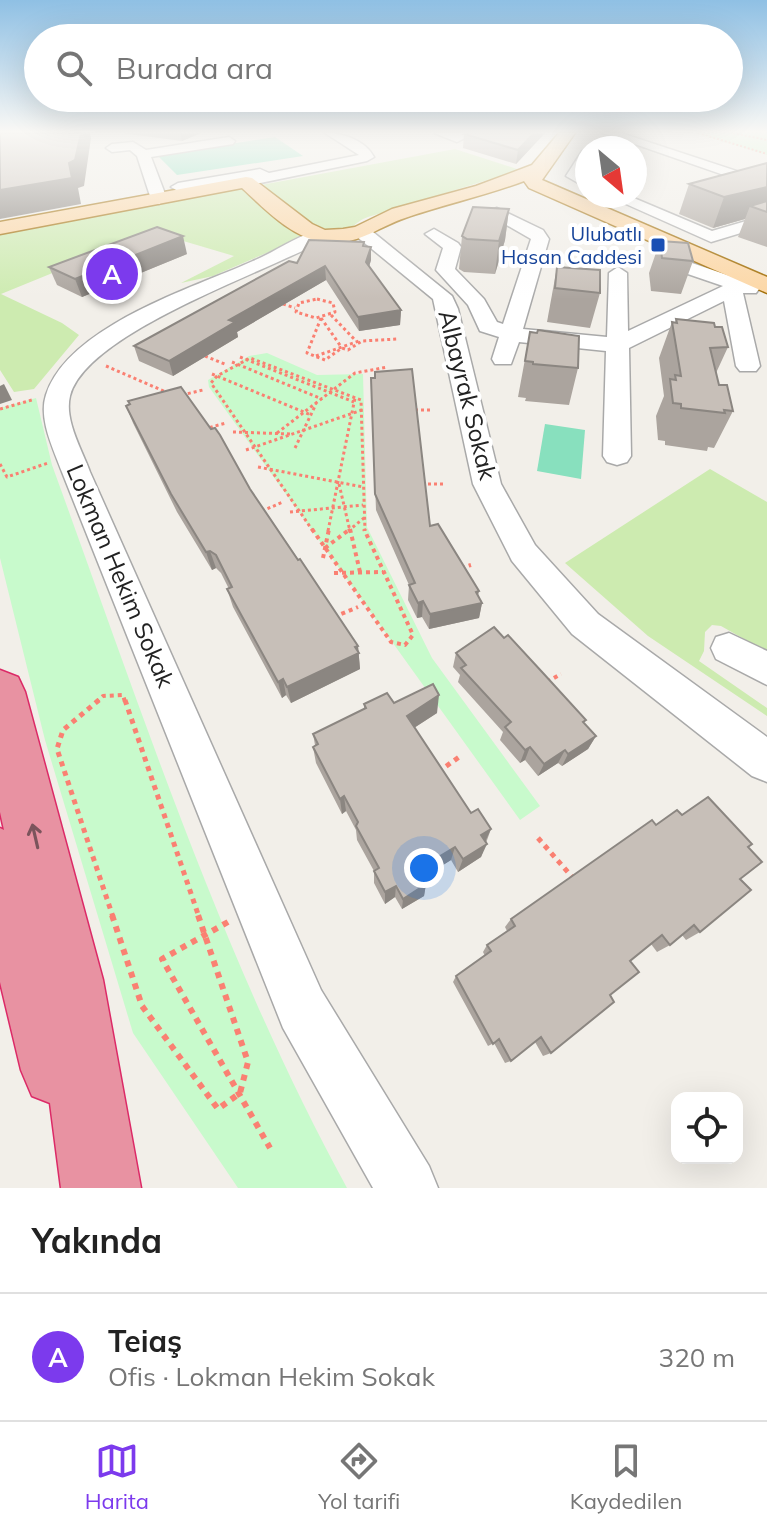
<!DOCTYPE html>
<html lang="tr">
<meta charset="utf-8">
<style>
body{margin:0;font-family:Mulish,sans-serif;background:#f2f2f2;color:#222}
.controls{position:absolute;right:24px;bottom:24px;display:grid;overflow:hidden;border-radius:16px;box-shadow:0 8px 32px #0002}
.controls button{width:72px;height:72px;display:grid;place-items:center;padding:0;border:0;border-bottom:2px solid #e0e0e0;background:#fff;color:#222;font:40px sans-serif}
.compass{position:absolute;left:575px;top:136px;width:72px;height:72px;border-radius:50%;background:#fff;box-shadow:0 8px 32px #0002;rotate:151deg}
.you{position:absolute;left:424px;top:868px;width:28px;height:28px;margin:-20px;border:6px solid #fff;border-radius:50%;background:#1a73e8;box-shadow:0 0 0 12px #1a73e833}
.badge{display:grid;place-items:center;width:52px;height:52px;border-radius:50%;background:#7c3aed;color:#fff;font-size:26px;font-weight:700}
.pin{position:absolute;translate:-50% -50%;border:4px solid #fff;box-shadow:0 2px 8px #0006}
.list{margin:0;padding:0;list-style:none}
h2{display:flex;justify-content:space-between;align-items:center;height:104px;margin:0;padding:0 32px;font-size:34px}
h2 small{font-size:26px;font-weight:400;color:#767676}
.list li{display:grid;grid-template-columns:52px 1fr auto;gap:24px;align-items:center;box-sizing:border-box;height:128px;padding:0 32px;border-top:2px solid #e0e0e0}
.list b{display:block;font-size:30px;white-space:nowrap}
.list p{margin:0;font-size:26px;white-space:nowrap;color:#767676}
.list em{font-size:26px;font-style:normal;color:#767676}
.icon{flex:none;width:44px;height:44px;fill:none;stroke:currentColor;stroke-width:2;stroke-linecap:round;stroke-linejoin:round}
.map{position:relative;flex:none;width:767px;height:1188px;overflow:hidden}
.search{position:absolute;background:#fff;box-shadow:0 8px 32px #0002;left:24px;right:24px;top:24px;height:88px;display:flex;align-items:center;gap:20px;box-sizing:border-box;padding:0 28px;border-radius:44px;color:#767676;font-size:30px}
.sheet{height:232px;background:#fff}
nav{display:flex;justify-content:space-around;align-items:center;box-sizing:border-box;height:112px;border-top:2px solid #e0e0e0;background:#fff;font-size:22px;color:#767676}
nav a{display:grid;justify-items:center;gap:4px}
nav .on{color:#7c3aed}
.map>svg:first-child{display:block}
.grass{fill:#cdebb0}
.park{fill:#c8facc}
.pitch{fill:#88e0be}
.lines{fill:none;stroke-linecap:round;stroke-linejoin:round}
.minor-casing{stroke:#a9a9a9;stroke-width:3}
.major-casing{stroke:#a06b00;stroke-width:3}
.highway-casing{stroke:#dc2a67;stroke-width:3}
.path-far4{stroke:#fa8072;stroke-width:2;stroke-dasharray:2 2;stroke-linecap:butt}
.path-far3{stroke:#fa8072;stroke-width:3;stroke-dasharray:3 3;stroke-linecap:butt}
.path-far2{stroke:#fa8072;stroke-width:4;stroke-dasharray:4 4;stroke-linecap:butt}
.path-far1{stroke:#fa8072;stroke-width:5;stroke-dasharray:5 5;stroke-linecap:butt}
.path{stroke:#fa8072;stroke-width:6;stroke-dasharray:6 6;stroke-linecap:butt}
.minor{fill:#fff;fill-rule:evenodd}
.major{fill:#fcd6a4;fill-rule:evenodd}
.highway{fill:#e892a2;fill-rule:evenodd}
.wall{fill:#aba49e}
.shaded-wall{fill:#8b8681}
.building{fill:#c7bfb8;stroke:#8b8681;stroke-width:2}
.oneway{stroke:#7b545c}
.transit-dot{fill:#1a4fb4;stroke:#fff;stroke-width:3}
.labels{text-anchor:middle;stroke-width:8;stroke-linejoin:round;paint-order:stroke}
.far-transit-label{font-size:20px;fill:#164399;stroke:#fff;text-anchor:end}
.street-label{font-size:24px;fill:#222;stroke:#fff}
</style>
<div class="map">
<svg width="767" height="1188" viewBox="0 0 767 1188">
<rect width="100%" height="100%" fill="#f2efe9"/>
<g class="grass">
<path d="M455,149l65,21 -152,47c-7,2 -12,7 -16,10 -34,15 -67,-24 -91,-42z"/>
<path d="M235,189h9l62,47 -93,40 -32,7 53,-27 -81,-24 -152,62 61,29 17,12 -45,54 -20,3 -14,-22v-138z"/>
<path d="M710,469l57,33v150l-46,-26 -9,-1 -7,7 -1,19 -5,10 68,47v8l-119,-80 -83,-73z"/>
</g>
<g class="park">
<path d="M694,133h73v22z"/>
<path d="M267,353l50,22 46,-1 4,153 65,131 108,148 -20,14 -311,-433 -1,-7 41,-24z"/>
<path d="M36,398l16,67c89,244 170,494 295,723h-109l-105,-155 -88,-293 -45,-182v-150z"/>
</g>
<g class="pitch">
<path d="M275,137l28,19 -126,19 -20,-20z"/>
<path d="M545,424l40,6 -4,49 -44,-8z"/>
</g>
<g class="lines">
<g class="minor-casing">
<g id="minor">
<path d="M325,133c18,0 40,7 49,24l-7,4 -121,25 -5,-1 -1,-4 -62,10 -7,-4 7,-4 82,-14 9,4 90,-18z"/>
<path d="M434,133h41l-18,9z"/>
<path d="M603,133h18l146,48v9z"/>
<path d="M229,137l6,4 -2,3 -82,13 16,42 -8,5 -8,-5 -14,-43 -7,-6 -18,2 -6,-4 6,-4 21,-2 13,8z"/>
<path d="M587,150v13l-7,9 7,6v10l-21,-12 16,-25z"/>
<path d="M608,196h21l83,35 55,-16v10l-56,17z"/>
<path d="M497,208l46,22 6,9 -26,90 84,8 2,-64 9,-6 9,6 1,58 95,-45 -41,-14 -2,-4 2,-4 7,-2 50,17 13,-5 10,6 -6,5 3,4 -3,4h-13l17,73 -4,5h-16l-4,-5 -12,-65 -95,47 2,108 -4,6 -10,3 -10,-3 -4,-6 3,-105 -87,-9 -8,22h-16l-3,-5 7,-22 -19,-6 -12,-26 -32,-35 7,-22 -18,-14 9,-5 24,14 3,4 -6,22 29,30 13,23 6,2 28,-85 -40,-23v-6z"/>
<path d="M362,227l6,1 84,68 6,13 43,175 34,61 63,69 169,123v45l-15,-6 -180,-142 -60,-73 -39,-77 -40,-185 -77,-63 -2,-4 2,-4z"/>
<path d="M320,230l9,5 -3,4c-57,32 -240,93 -256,157 -6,24 12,54 20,76l231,518 108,176 9,22h-65l-90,-160 -221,-556c-8,-22 -24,-53 -16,-77 22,-69 147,-107 207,-134 22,-9 45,-26 67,-31z"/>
<path d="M729,633l38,18v34l-51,-26 -5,-11 5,-11z"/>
</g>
</g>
<g class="major-casing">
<path id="major" d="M559,133h16l-33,47 225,97v16l-238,-105 -5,-7c-39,15 -79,23 -119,37 -27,9 -49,29 -81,24 -32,-4 -59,-33 -82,-54l-242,46v-12l246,-45 6,1 60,46 13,6 18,-1 12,-2 37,-18 84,-23 56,-21z"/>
</g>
<g class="highway-casing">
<path id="highway" d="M0,670l18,7 7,15 78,288 38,208h-80l-11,-85 -18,-7 -11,-26 -21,-88v-154l4,2 -4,-18z"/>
</g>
<g class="path-far4">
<path d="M698,133l69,21"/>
<path d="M733,133l34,7"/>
</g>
<g class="path-far3">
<path d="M317,299l16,4 2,9 -19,6 -20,-6 3,-9z"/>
<path d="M283,304l12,4"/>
<path d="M331,315l25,26"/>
<path d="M321,318l-14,35 18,7 17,-12 6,2 14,-9 35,-2"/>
<path d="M321,318l21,30"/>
<path d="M205,356l22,9"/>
<path d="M316,356l43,-15"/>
<path d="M240,357l114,45"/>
<path d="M232,362l90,37"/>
<path d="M106,366l60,26"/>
<path d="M212,374l99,41"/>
<path d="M182,395l21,-5"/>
<path d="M0,409l32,-9"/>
<path d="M415,410h17"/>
<path d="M204,429l22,-6"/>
<path d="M233,432l58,2"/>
<path d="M277,433l78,-60 33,-6"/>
<path d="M295,448l21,-44"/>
<path d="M246,450l116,-40"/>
<path d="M0,464l7,13 41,-14"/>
<path d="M258,467l105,20"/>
<path d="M339,484l11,47"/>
<path d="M422,484h22"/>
<path d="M262,511l21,-9"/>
<path d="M290,512l73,-7"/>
<path d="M313,531l-102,-148 6,-7 33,-18 111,42 4,131"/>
<path d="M328,531l27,-133"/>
<path d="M348,531l16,-13"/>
</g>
<g class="path-far2">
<path d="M312,529l79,113 14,3 8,-10 -49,-106"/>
<path d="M350,529l10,43"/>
<path d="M325,548l25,-19"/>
<path d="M323,558l6,-29"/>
<path d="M461,568l10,-3"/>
<path d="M334,573l49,-1"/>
<path d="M334,617l24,-10"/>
<path d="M547,682l14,-8"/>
<path d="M96,702l7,-6 20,-1 2,7"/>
</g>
<g class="path-far1">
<path d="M99,700l-36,30 -6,19 56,168"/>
<path d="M125,700l74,217"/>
<path d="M438,772l24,-17"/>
<path d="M538,838l36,41"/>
</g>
<g class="path">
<path d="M112,915l30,91 76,103 22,-16 8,-31 -50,-147"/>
<path d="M228,922l-66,37 108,189"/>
</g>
<use href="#minor" class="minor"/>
<use href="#major" class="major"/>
<use href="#highway" class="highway"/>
</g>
<g class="wall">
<path d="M121,133h80l-19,8z"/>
<path d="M466,133h79l-29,31 -53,-16 1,-14z"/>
<path d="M767,163v84l-29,-10 7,-18 -32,9 -34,-14 10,-30z"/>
<path d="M509,209l-4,31 -10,34 -31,-2 -5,-3 3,-33z"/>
<path d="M660,241l33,20 -12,33 -30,-3 -2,-18z"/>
<path d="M364,242v5h7v13l-2,7 32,43 -1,15 -41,6 -33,-51 -89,52 1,5 -65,39 -34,-15 -5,-15 163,-83z"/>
<path d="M187,254l-105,43 -25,-12 -8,-18z"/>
<path d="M557,267l43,26 -10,35 -43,-6z"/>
<path d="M676,319l39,8 13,20 -12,26 3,12 14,26 -19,37 -6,-1 -1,4 -42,-6v-4l-7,-1 -2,-24 8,-20 -5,-38 13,-36 3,1z"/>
<path d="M530,332l48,36 -9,37 -44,-4 1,-3 -8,-1z"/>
<path d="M371,378l59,148 52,77 -3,15 -50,11 -7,-12 -5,1 -9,-18 1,-15 -33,-75z"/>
<path d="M126,406l124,83 108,157 2,23 -69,34 -5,-8 -4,3 -49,-91 -6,-18h2l-8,-16 -5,-5 -4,2 -35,-58 -44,-89z"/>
<path d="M456,653l129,71 11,12 -8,13 -26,17 -4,-3 -20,13 -13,-16 -5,3 -20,-23 3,-8 -45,-50 2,-7 -7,-8z"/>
<path d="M394,703l43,10 -23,15 57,85 20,16 -10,28 -23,15 -7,-12 -29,18 4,6 -2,12 -22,13 -7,-12 -10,7 -11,-21v-12l-17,-31 -1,-10 -10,-19 -4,3 -26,-51 -3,-16 2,-2 -2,-11 51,-25v-5z"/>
<path d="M682,815l66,32 -8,32 -40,53 -14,8 -4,-5 -12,10 -13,7 -6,-8 -21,17 -20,34 -59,58 -8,3 -8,-14 -24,19 -6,2 -11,-20 -6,3 -35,-64 3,-6 29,-20 -2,-4 4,-7 20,-14 -2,-4 6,-8 145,-94z"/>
</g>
<g class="shaded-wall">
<path d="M81,133h9l1,5 -7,48 -6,2 3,16 -81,15v-29z"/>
<path d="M180,133h21l-19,8z"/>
<path d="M534,133h11l-29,31 2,-14z"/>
<path d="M767,187v25l-17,-6 -5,13 -32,9 11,-31z"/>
<path d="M509,209l-4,31 -10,34 4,-33z"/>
<path d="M183,236l4,18 -105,43 -7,-18z"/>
<path d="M371,247v13l-5,16v-14z"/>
<path d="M325,266l1,14 -89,52 1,5 -65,39 -4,-15 60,-41z"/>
<path d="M401,310l-1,15 -41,6 -1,-14z"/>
<path d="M4,384l8,16 -12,4v-18z"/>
<path d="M210,551l6,17 -4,2 -6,-18z"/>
<path d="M479,591l-3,13 6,-1 -3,15 -50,11 1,-15z"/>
<path d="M423,601l-1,16 -5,1 1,-15z"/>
<path d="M358,646l2,23 -69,34 -4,-16z"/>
<path d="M283,679l3,16 -4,3 -4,-16z"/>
<path d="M439,695l-2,18 -31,20 1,-17z"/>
<path d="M596,736l-8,13 -26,17 6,-12z"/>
<path d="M530,747l-5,13 -5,3 5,-13z"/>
<path d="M565,750l-7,13 -20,13 6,-12z"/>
<path d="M344,796l2,15 -4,3 -2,-15z"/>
<path d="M491,829l-6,13 -4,-7z"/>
<path d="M487,844l-6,13 -23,15 5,-13z"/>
<path d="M455,847l-4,13 -35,22 1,-12z"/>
<path d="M426,884l-2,12 -22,13 1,-10z"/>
<path d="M396,886l-1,11 -10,7v-12z"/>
</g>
<g class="building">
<path d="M2,133h79l-6,27 -6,3 3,15 -72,12v-56z"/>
<path d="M466,133h68l-16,17 -54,-16z"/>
<path d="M767,163v24l-43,10 -35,-13z"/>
<path d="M767,201v11l-17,-6z"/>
<path d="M473,207l36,2 -10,32 -32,-2 -5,-3z"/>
<path d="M157,227l26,9 -108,43 -26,-12z"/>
<path d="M309,240l55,2 -1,4 8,1 -5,15 35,48 -43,7 -33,-51 -96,54 6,2 -66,39 -35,-15 155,-85 8,2z"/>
<path d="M660,241l28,2 5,18 -31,-3z"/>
<path d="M557,267l43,3v23l-45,-5z"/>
<path d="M676,319l38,4 1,4h7l6,20 -18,1 9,37h8l6,26 -9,-1 1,3 -44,-5v-4l-8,-1 -3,-24 6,1 -1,-5 6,1 -9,-54 5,1z"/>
<path d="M538,330l41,6 -1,32 -45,-4v-2l-8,-1 5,-29 7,1z"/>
<path d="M412,369l18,157 8,-2 41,67 -3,1 6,11 -52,11 -7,-13 -5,2 -9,-18 6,-2 -40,-89 -4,-116h4v-6z"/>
<path d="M181,387l30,42 4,-1 5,7 30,54 48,71 2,-1 58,87 -3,1 4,6 -72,34 -4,-8 -5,3 -51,-93 5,-2 -16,-32 -6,-4 -4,1 -35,-58 -45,-88 4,-2 -2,-3z"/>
<path d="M494,627l10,11 4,-3 35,38 43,47 -3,2 13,14 -28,18 -3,-4 -21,14 -14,-17 -5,3 -20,-23 6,-5 -50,-54 5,-3 -10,-12z"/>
<path d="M433,684l6,11 -32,21 64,97 7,-4 13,20 -10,6 6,9 -24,15 -8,-12 -38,23 9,14 -23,15 -7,-13 -11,6 -11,-21 5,-3 -23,-42 2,-4 -14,-26 -4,3 -27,-52 5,-3 -5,-10 53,-26 -2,-4 23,-11 7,10z"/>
<path d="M708,797l44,47 -4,3 14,15 -22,17 11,11 -51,42 -6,-7 -24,20 -8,-10 -32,26 9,11 -29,23 4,7 -63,51 -10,-16 -30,24 -12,-22 -6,5 -37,-68 35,-25 -4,-6 28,-19 -4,-7 141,-99 4,5 21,-15 5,5z"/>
</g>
<defs><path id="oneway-shaft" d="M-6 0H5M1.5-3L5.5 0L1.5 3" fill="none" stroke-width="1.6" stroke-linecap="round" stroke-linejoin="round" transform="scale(2)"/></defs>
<use class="oneway" href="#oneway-shaft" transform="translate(35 836) rotate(-103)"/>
<linearGradient id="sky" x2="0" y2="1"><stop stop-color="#8fc0e4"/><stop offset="0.44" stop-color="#f9f8f5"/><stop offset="1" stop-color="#f9f8f5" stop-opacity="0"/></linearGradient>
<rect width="767" height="299" fill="url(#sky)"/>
<rect class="transit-dot" x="650" y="237" width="16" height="16" rx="4"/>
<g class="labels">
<g class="far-transit-label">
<text x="642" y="241">Ulubatlı<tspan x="642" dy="23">Hasan Caddesi</tspan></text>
</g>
<g class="street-label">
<text transform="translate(467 395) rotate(76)" y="8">Albayrak Sokak</text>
<text transform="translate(120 576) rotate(67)" y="8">Lokman Hekim Sokak</text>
</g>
</g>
</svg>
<div class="controls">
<button><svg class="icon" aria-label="locate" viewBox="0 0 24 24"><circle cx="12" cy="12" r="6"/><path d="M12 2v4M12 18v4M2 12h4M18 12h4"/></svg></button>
</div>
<svg class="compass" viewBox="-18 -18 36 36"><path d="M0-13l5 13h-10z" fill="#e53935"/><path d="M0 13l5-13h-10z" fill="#767676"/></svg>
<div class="you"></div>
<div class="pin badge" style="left:112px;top:274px">A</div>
<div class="search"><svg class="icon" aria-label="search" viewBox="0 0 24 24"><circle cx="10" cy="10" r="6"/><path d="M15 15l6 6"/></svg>Burada ara</div>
</div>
<section class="sheet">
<h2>Yakında<small></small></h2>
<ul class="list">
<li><span class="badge">A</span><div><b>Teiaş</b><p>Ofis · Lokman Hekim Sokak</p></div><em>320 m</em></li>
</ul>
</section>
<nav>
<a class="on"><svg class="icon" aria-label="map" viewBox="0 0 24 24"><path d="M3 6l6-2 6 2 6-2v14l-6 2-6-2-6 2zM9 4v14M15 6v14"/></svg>Harita</a>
<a><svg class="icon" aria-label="directions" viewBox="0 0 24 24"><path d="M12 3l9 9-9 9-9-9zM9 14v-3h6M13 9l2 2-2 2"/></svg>Yol tarifi</a>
<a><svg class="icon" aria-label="saved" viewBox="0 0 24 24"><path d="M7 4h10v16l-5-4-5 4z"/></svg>Kaydedilen</a>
</nav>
